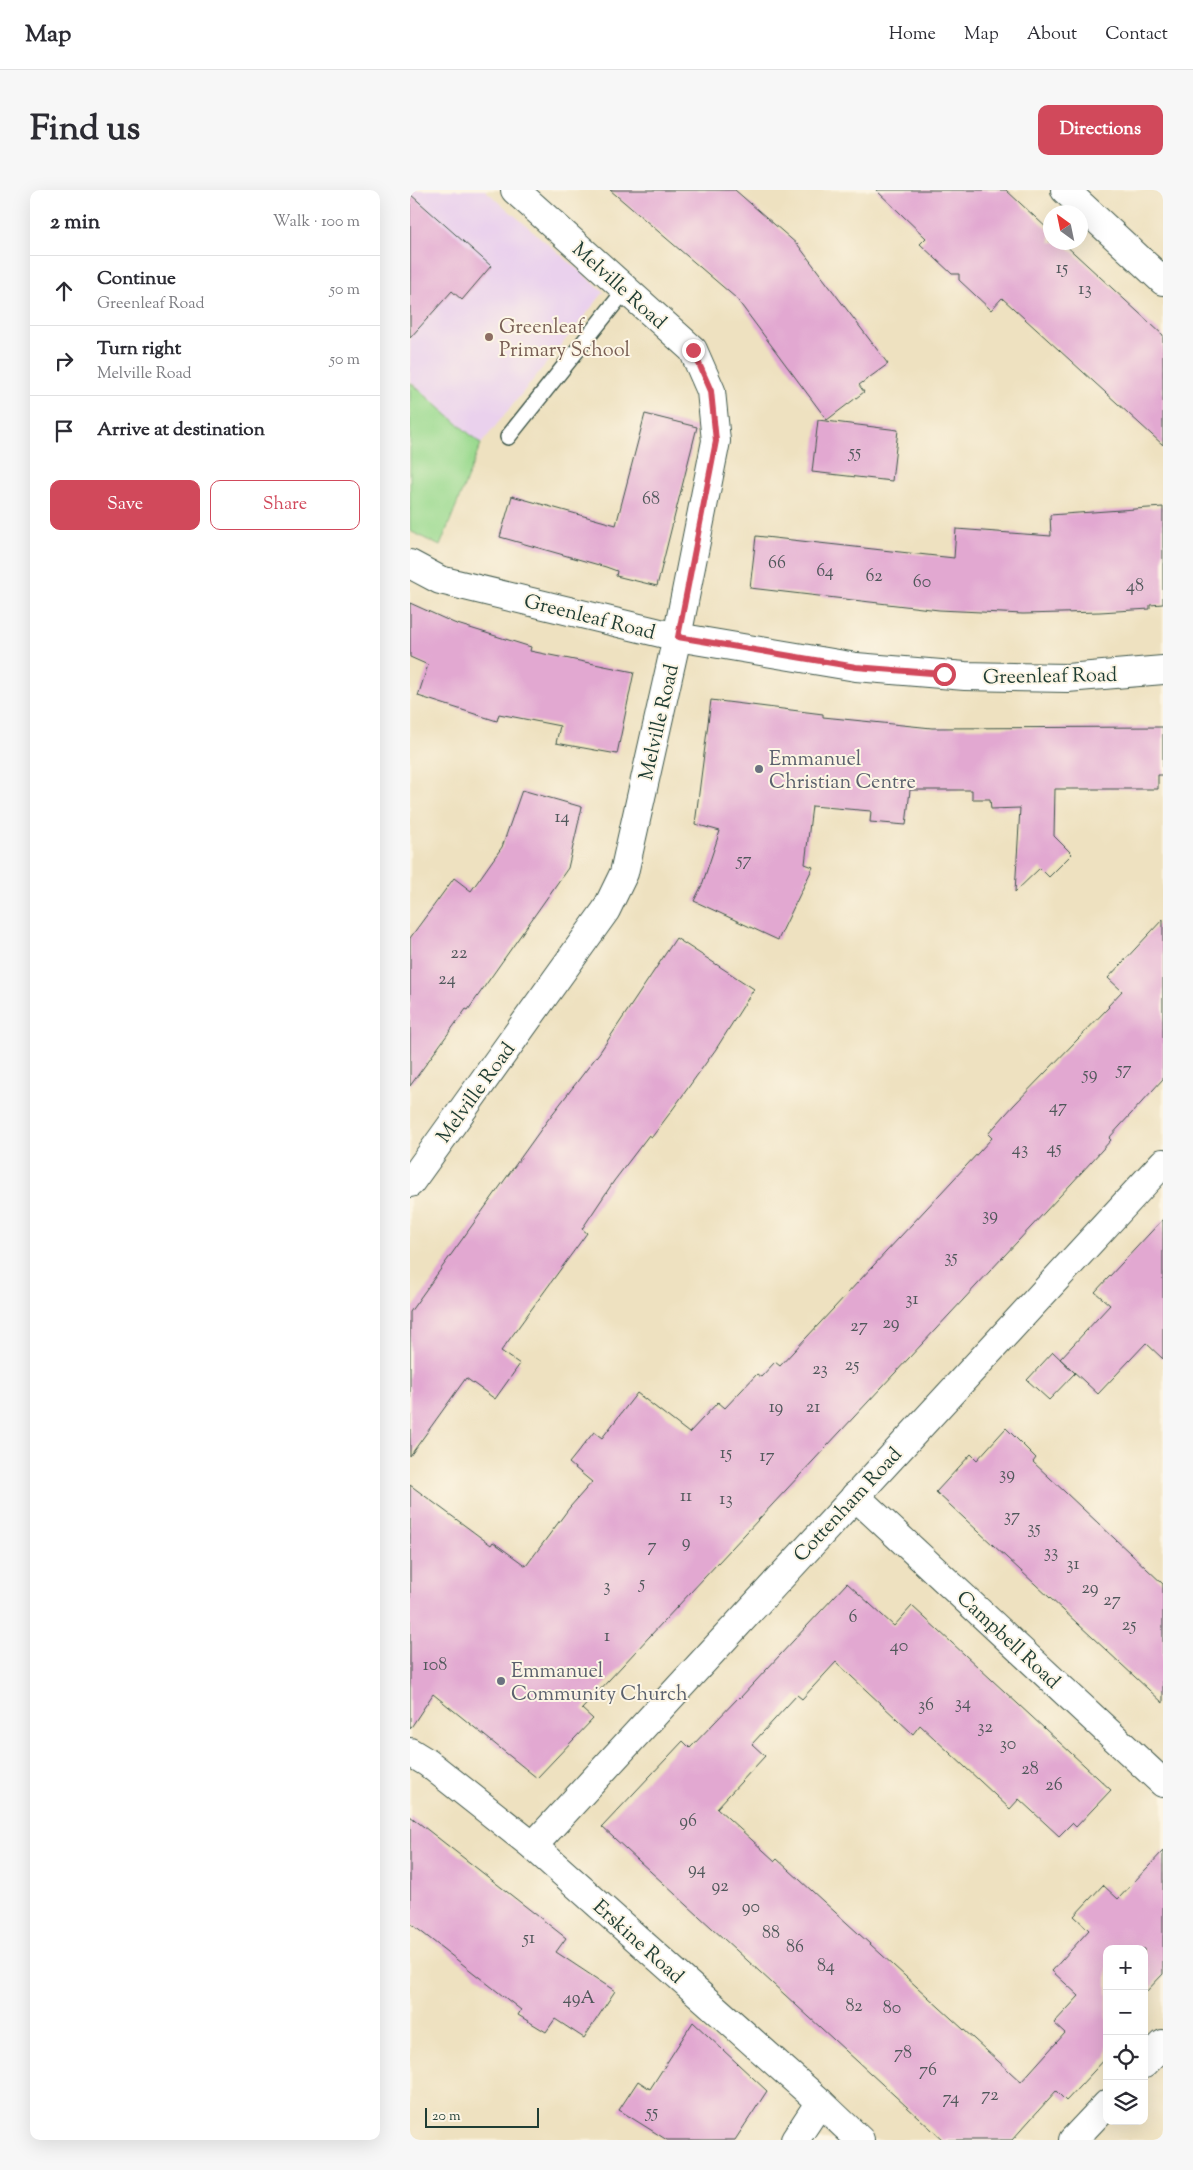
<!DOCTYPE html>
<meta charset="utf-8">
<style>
body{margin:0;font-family:"Sorts Mill Goudy",serif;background:#f7f7f7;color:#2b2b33}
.controls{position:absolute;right:15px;bottom:15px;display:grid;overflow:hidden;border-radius:10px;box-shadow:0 5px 20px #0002}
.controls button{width:45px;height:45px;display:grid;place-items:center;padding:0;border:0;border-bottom:1px solid #e1e1e2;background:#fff;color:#2b2b33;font:25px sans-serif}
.compass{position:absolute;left:633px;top:15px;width:45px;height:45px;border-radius:50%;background:#fff;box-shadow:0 5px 20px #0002;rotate:327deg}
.scale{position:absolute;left:15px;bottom:12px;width:114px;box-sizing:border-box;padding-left:5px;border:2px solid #1f3d34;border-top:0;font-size:14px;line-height:18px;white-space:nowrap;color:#1f3d34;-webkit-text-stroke:4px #fcf5e5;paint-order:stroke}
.stop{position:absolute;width:15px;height:15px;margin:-11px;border:4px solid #d1495b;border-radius:50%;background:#fff}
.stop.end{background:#d1495b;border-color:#fff;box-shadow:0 1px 5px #0008}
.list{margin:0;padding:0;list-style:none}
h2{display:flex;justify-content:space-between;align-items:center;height:65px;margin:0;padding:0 20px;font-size:21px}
h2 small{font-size:16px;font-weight:400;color:#7c7c81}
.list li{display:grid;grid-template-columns:32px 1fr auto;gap:15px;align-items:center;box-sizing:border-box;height:70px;padding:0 20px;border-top:1px solid #e1e1e2}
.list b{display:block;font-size:19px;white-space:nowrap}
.list p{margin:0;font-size:16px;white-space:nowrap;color:#7c7c81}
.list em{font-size:16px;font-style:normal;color:#7c7c81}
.actions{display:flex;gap:10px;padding:15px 20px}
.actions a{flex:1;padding:11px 0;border:1px solid #d1495b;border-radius:10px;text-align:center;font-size:18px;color:#d1495b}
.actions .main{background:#d1495b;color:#fff}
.icon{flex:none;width:28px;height:28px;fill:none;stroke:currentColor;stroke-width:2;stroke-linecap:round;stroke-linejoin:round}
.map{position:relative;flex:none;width:753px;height:1950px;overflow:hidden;border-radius:10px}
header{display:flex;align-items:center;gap:30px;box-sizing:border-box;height:70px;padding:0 25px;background:#fff;border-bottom:1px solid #e1e1e2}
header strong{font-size:24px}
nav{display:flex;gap:28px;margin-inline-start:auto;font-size:18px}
.intro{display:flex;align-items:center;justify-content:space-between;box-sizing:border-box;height:120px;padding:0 30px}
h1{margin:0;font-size:35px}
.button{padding:12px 22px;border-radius:10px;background:#d1495b;color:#fff;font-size:18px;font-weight:700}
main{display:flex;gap:30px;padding:0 30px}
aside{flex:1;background:#fff;border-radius:10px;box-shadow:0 5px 20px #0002}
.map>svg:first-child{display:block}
.built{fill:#ead1ed}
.green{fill:#9bda90;stroke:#5d8c62}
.building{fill:#e2a8d1}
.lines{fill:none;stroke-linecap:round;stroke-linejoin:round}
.service-casing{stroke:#3e5649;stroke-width:18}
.minor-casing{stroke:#3e5649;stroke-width:30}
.service{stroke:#fff;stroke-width:15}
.minor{stroke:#fff;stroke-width:28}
.route{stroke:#d1495b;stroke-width:6}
.education-dot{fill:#8d6e63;stroke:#fcf5e5;stroke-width:2}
.worship-dot{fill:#6b7280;stroke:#fcf5e5;stroke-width:2}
.labels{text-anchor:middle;stroke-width:4;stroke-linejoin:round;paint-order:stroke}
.number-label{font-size:18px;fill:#50585b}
.street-label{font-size:20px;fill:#1f3d34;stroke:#fcf5e5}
.education-label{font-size:20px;fill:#785e54;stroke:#fcf5e5;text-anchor:start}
.worship-label{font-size:20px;fill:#5b616d;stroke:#fcf5e5;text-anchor:start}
</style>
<header>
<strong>Map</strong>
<nav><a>Home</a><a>Map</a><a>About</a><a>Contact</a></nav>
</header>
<div class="intro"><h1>Find us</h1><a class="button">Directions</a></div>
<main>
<aside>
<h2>2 min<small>Walk · 100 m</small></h2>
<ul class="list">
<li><svg class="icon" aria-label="ahead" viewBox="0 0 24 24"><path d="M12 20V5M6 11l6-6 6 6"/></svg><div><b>Continue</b><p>Greenleaf Road</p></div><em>50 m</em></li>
<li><svg class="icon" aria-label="right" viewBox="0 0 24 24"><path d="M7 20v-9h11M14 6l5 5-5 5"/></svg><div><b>Turn right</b><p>Melville Road</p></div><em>50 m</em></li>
<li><svg class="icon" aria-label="arrive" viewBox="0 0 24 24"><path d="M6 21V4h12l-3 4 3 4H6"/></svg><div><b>Arrive at destination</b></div></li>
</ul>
<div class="actions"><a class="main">Save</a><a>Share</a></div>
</aside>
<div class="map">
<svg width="753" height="1950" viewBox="0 0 753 1950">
<rect width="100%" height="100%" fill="#fcf5e5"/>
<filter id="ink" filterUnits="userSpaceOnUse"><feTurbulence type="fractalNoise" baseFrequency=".02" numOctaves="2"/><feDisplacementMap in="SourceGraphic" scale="10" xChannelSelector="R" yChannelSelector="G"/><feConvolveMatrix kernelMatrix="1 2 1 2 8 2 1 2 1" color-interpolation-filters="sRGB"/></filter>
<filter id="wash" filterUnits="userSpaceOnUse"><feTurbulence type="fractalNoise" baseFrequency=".0096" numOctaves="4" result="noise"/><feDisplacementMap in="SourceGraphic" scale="20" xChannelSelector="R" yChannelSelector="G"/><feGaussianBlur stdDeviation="1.12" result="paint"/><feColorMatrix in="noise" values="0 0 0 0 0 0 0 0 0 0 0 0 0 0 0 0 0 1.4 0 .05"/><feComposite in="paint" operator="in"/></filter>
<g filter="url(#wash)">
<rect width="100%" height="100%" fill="#eee1c0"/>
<path class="built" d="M0,0h75l119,102 -123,152 -71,-63z"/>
<path class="green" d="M0,192l71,62 -41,102 -30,-15z"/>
<g id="blocks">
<g class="building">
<path d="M200,0h125l63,55 90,119 -29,21 5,7 -37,28 -91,-122z"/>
<path d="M466,0h130l44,41v11h12l101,93v110l-161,-147 -11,12 -32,-30v-6h-7l-32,-30 6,-6z"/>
<path d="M0,4l81,72 -29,34 -10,-9 -42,47z"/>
<path d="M235,224l52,13 -40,159 -41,-10 1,-5 -11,-4 -106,-30 12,-41 104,29z"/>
<path d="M408,230l80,10 -6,51 -80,-9z"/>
<path d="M753,317v97l-13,1v4l-50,3 -77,2 -84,-4 -189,-22 6,-52 198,22 2,-29 95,7 -1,-21z"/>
<path d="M0,413l44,20 77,24 -1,4 104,21 -17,82 -61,-11 4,-17 -61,-12 -2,7 -79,-25 10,-31 -18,-8z"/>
<path d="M301,510l112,14v3l109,11 231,-1v48h-5v14h-103l-1,47 18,18 -23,23 -9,-9 -25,24 5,-84 -29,1 -1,-10h-18v-9h-62l-4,35 -36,-3 1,-11 -59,-5 -7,58 8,3 -35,73 -84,-39 8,-16 18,-54 -25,-7z"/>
<path d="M112,600l60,17 -14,61 -100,142 -2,-1 -56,77v-148l44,-60 17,13 31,-44z"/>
<path d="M753,729v160l-54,59 2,2 -39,43 -490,526 11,10 -56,59 -104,-84 -23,35v-244l81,60 2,-3 33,24 44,-59 22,-25 -23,-19 25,-31 8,6 35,-45 52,40 29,-31 7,6 32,-34 4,3 14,-15 5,4 212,-228 -4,-4 26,-29 95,-98 -1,-1 14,-15 -14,-13z"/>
<path d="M266,748l78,51 -38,60 -46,64 -18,24 -3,-2 -35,46 -32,48 5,4 -86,118 19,13 -25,35 -29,-21 -56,78v-144l137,-191 53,-69z"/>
<path d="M753,1029v140l-17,-16 -48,51 -38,-35 50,-54 -15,-13z"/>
<path d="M643,1162l22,21 -26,27 -22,-20z"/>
<path d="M596,1238l30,30 -3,4 130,122v119l-227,-211 35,-38 6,6z"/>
<path d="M437,1393l47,43 18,-20 199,184 -35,37 -4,-4 -13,13 -40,-37 -9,10 -90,-84 -7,9 -77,-72 -34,37 -5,-4 -45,49 13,12 -48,52 58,53 2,-2 244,223 44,-49 -11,-10 25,-27 -27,-25 37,-41 -15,-14 29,-31 15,14 45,-48v123l-19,20v-45h-37v108l-41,44 -10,-10 -44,49h-69l-341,-313 81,-86 7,7 49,-51 1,1z"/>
<path d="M0,1626l156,122 -10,14 59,39 -31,47 -29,-19 -9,13 -28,-17 3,-5 -111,-87z"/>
<path d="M283,1832l74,69 -32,49h-68l-48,-30 19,-29 12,8z"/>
</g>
</g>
</g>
<g filter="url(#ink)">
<use href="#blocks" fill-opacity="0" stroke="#3e5649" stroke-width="1"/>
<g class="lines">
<g class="service-casing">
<path id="service" d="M98,247l118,-148"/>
</g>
<g class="minor-casing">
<g id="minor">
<path d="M655,0l98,91"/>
<path d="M0,374l30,16 237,57 179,30 109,9 102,2 96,-8"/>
<path d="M0,993l196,-273 18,-37 53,-236 39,-196 -5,-50 -18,-41 -178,-160"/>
<path d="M445,1306l308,287"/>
<path d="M0,1562l18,11 105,83 287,256 40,38"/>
<path d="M123,1656l630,-683"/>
<path d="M734,1874l19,-20"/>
<path d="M385,1950l25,-38"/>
<path d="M663,1950l34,-36"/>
</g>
</g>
<use href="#service" class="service"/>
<use href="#minor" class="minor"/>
</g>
</g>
<g class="lines" filter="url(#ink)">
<path class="route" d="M283,160l18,41 5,50 -38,196 178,30 88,7"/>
</g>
<circle class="education-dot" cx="79" cy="147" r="5"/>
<g class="worship-dot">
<circle cx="349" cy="579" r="5"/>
<circle cx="91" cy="1491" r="5"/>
</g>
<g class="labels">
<g class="number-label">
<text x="652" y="83">15</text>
<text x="675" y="104">13</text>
<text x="445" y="267">55</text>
<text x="241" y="314">68</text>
<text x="367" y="378">66</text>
<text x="415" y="386">64</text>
<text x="464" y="391">62</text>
<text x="512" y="397">60</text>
<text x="725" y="401">48</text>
<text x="152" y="632">14</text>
<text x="334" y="675">57</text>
<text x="49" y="768">22</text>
<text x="37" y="794">24</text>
<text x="714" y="884">57</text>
<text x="680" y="889">59</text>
<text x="648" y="922">47</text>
<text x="644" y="963">45</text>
<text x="610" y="964">43</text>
<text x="580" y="1030">39</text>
<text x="541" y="1072">35</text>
<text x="502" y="1114">31</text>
<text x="481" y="1138">29</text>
<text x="449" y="1141">27</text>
<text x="442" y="1180">25</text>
<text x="410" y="1184">23</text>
<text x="366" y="1222">19</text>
<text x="403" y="1222">21</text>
<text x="316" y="1268">15</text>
<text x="357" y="1271">17</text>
<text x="597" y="1289">39</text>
<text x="276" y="1311">11</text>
<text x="316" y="1314">13</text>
<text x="602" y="1331">37</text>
<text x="624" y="1343">35</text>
<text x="276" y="1357">9</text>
<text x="242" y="1361">7</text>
<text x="641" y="1367">33</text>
<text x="663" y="1379">31</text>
<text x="232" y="1398">5</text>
<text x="197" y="1401">3</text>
<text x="680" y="1403">29</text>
<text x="702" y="1415">27</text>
<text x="443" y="1432">6</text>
<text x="719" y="1440">25</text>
<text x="197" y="1451">1</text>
<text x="489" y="1461">40</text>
<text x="25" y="1480">108</text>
<text x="553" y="1518">34</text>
<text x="516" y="1520">36</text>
<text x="575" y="1542">32</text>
<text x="598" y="1559">30</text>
<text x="620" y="1584">28</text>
<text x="644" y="1600">26</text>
<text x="278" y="1636">96</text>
<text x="287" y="1684">94</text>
<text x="310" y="1701">92</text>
<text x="341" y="1722">90</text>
<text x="361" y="1748">88</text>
<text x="119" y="1753">51</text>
<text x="385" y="1762">86</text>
<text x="416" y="1781">84</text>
<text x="169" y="1813">49A</text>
<text x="444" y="1821">82</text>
<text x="482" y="1823">80</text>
<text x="493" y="1868">78</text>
<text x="518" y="1885">76</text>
<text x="580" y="1910">72</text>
<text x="541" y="1913">74</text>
<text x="242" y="1927">55</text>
</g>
<g class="street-label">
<text transform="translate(210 95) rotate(42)" y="7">Melville Road</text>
<text transform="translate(180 426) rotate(14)" y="7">Greenleaf Road</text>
<text transform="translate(640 485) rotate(-1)" y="7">Greenleaf Road</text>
<text transform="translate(248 532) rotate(-77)" y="7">Melville Road</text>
<text transform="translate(65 902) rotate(-54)" y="7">Melville Road</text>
<text transform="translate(437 1314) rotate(-47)" y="7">Cottenham Road</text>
<text transform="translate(599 1449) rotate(43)" y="7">Campbell Road</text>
<text transform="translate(229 1751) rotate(42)" y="7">Erskine Road</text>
</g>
<g class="education-label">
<text x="89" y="143">Greenleaf<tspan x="89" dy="23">Primary School</tspan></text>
</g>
<g class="worship-label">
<text x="359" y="575">Emmanuel<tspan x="359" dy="23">Christian Centre</tspan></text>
<text x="101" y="1487">Emmanuel<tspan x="101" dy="23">Community Church</tspan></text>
</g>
</g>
</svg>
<div class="controls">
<button>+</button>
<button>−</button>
<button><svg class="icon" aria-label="locate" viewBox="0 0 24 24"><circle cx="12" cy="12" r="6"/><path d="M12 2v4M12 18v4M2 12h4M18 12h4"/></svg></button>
<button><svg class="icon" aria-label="layers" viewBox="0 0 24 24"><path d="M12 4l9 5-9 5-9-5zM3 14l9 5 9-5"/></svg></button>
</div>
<svg class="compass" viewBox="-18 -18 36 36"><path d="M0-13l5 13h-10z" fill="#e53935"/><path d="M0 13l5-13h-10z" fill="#7c7c81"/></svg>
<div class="scale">20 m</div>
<div class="stop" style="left:534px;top:484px"></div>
<div class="stop end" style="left:283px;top:160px"></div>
</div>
</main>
